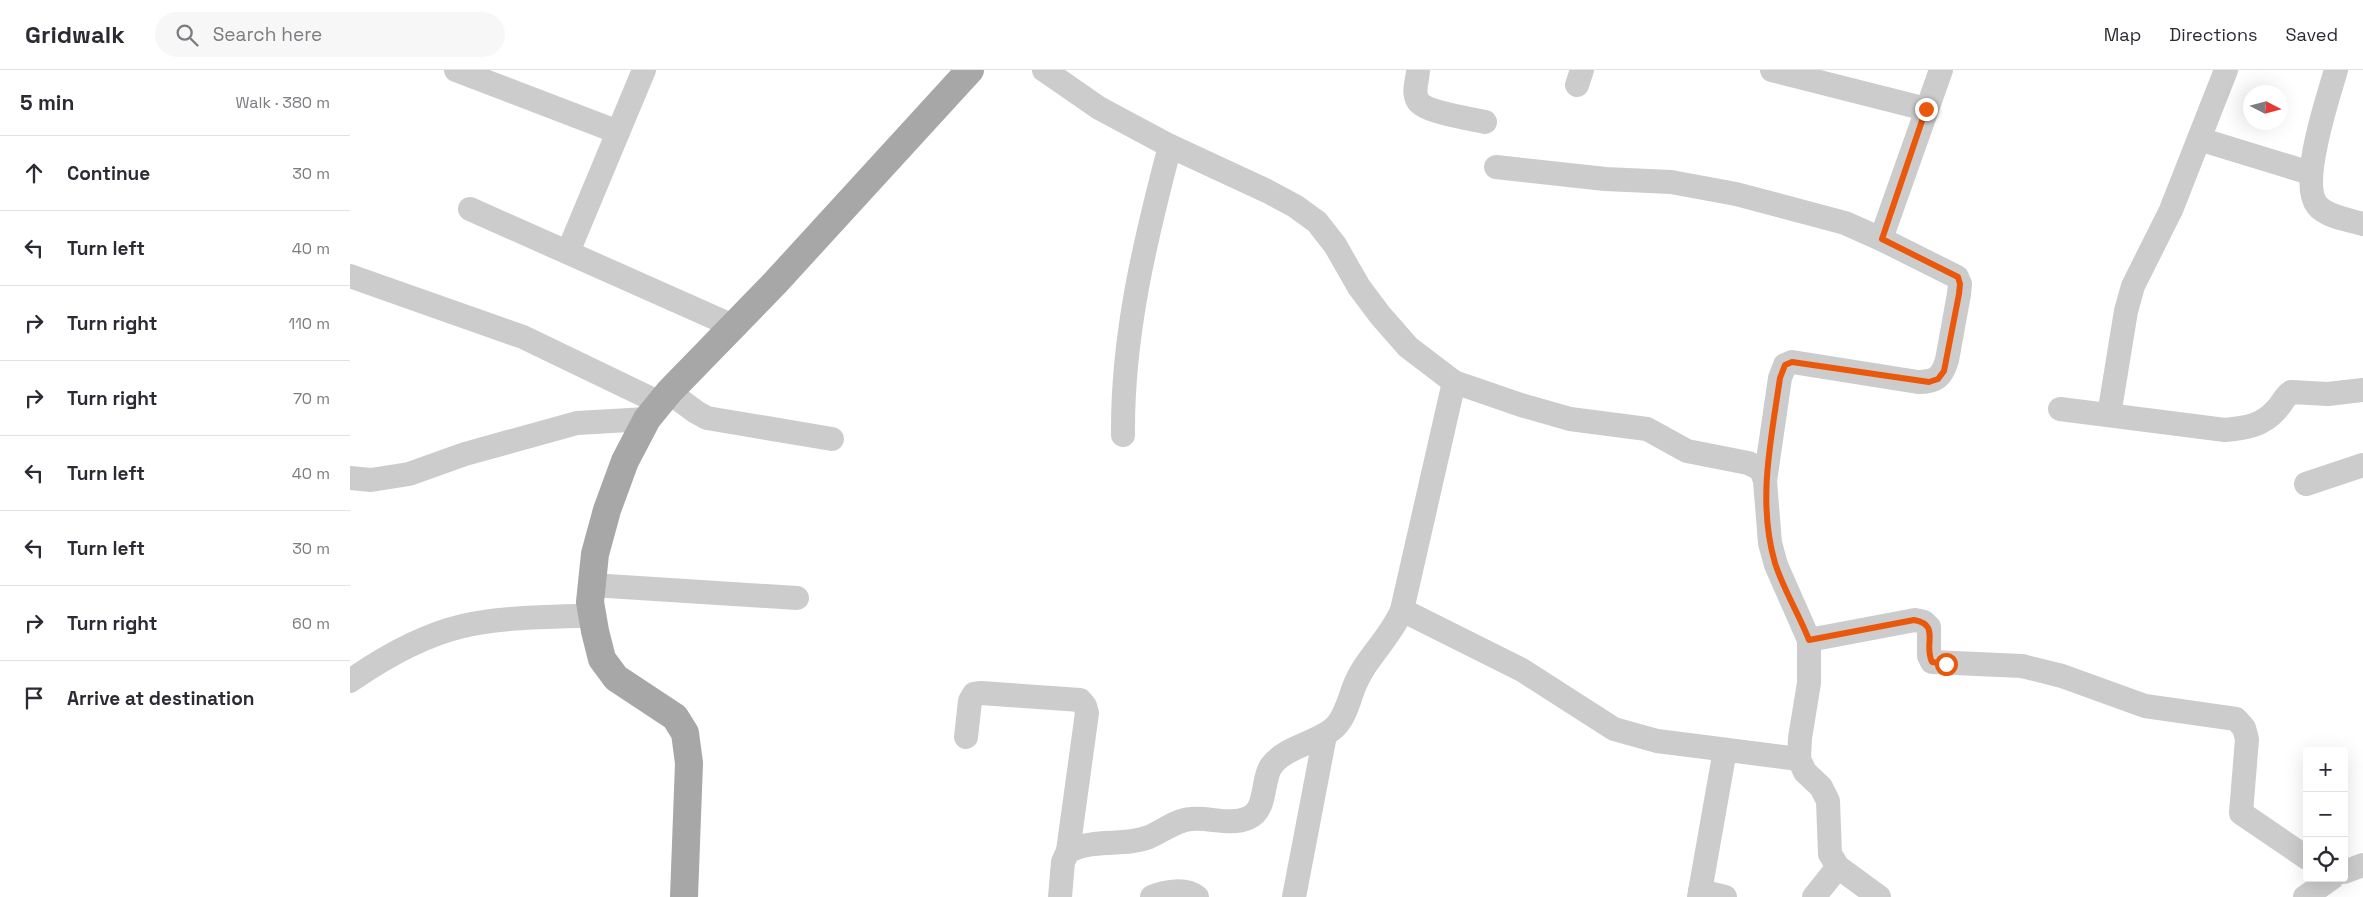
<!DOCTYPE html>
<meta charset="utf-8">
<style>
body{margin:0;font-family:"Space Grotesk",sans-serif;background:#f7f7f7;color:#2b2b33}
.controls{position:absolute;right:15px;bottom:15px;display:grid;overflow:hidden;border-radius:5px;box-shadow:0 5px 20px #0002}
.controls button{width:45px;height:45px;display:grid;place-items:center;padding:0;border:0;border-bottom:1px solid #e1e1e2;background:#fff;color:#2b2b33;font:25px sans-serif}
.compass{position:absolute;left:1893px;top:15px;width:45px;height:45px;border-radius:50%;background:#fff;box-shadow:0 5px 20px #0002;rotate:96deg}
.stop{position:absolute;width:15px;height:15px;margin:-11px;border:4px solid #ea580c;border-radius:50%;background:#fff}
.stop.end{background:#ea580c;border-color:#fff;box-shadow:0 1px 5px #0008}
.list{margin:0;padding:0;list-style:none}
h2{display:flex;justify-content:space-between;align-items:center;height:65px;margin:0;padding:0 20px;font-size:21px}
h2 small{font-size:16px;font-weight:400;color:#7c7c81}
.list li{display:grid;grid-template-columns:32px 1fr auto;gap:15px;align-items:center;box-sizing:border-box;height:75px;padding:0 20px;border-top:1px solid #e1e1e2}
.list b{display:block;font-size:19px;white-space:nowrap}
.list em{font-size:16px;font-style:normal;color:#7c7c81}
.icon{flex:none;width:28px;height:28px;fill:none;stroke:currentColor;stroke-width:2;stroke-linecap:round;stroke-linejoin:round}
.map{position:relative;flex:none;width:2013px;height:827px;overflow:hidden}
header{display:flex;align-items:center;gap:30px;box-sizing:border-box;height:70px;padding:0 25px;background:#fff;border-bottom:1px solid #e1e1e2}
header strong{font-size:24px}
nav{display:flex;gap:28px;margin-inline-start:auto;font-size:18px}
.search{width:350px;height:45px;background:#f7f7f7;display:flex;align-items:center;gap:12px;box-sizing:border-box;padding:0 18px;border-radius:28px;color:#7c7c81;font-size:19px}
main{display:flex}
aside{flex:1;background:#fff}
.map>svg:first-child{display:block}
.lines{fill:none;stroke-linecap:round;stroke-linejoin:round}
.minor{stroke:#ccc;stroke-width:24}
.major{stroke:#a7a7a7;stroke-width:28}
.route{stroke:#ea580c;stroke-width:6}
</style>
<header>
<strong>Gridwalk</strong>
<div class="search"><svg class="icon" aria-label="search" viewBox="0 0 24 24"><circle cx="10" cy="10" r="6"/><path d="M15 15l6 6"/></svg>Search here</div>
<nav><a>Map</a><a>Directions</a><a>Saved</a></nav>
</header>
<main>
<aside>
<h2>5 min<small>Walk · 380 m</small></h2>
<ul class="list">
<li><svg class="icon" aria-label="ahead" viewBox="0 0 24 24"><path d="M12 20V5M6 11l6-6 6 6"/></svg><div><b>Continue</b></div><em>30 m</em></li>
<li><svg class="icon" aria-label="left" viewBox="0 0 24 24"><path d="M17 20v-9H6M10 6l-5 5 5 5"/></svg><div><b>Turn left</b></div><em>40 m</em></li>
<li><svg class="icon" aria-label="right" viewBox="0 0 24 24"><path d="M7 20v-9h11M14 6l5 5-5 5"/></svg><div><b>Turn right</b></div><em>110 m</em></li>
<li><svg class="icon" aria-label="right" viewBox="0 0 24 24"><path d="M7 20v-9h11M14 6l5 5-5 5"/></svg><div><b>Turn right</b></div><em>70 m</em></li>
<li><svg class="icon" aria-label="left" viewBox="0 0 24 24"><path d="M17 20v-9H6M10 6l-5 5 5 5"/></svg><div><b>Turn left</b></div><em>40 m</em></li>
<li><svg class="icon" aria-label="left" viewBox="0 0 24 24"><path d="M17 20v-9H6M10 6l-5 5 5 5"/></svg><div><b>Turn left</b></div><em>30 m</em></li>
<li><svg class="icon" aria-label="right" viewBox="0 0 24 24"><path d="M7 20v-9h11M14 6l5 5-5 5"/></svg><div><b>Turn right</b></div><em>60 m</em></li>
<li><svg class="icon" aria-label="arrive" viewBox="0 0 24 24"><path d="M6 21V4h12l-3 4 3 4H6"/></svg><div><b>Arrive at destination</b></div></li>
</ul>
</aside>
<div class="map">
<svg width="2013" height="827" viewBox="0 0 2013 827">
<rect width="100%" height="100%" fill="#fff"/>
<g class="lines">
<g class="minor">
<path d="M106,0l162,62"/>
<path d="M694,0l55,38 71,38 97,45 28,15 22,16 18,23 24,42 21,28 28,32 46,35 67,23 49,14 77,10 40,22 61,12 13,6 4,12 5,62 6,22 33,75v43l-9,55 -1,21 6,13 16,15 7,14 2,53 8,13 41,30"/>
<path d="M1068,0c0,10 -6,21 0,31 7,11 53,18 67,21"/>
<path d="M1422,0l154,39"/>
<path d="M1986,0c-8,28 -37,112 -19,135 9,12 33,15 46,19"/>
<path d="M1227,15l5,-15"/>
<path d="M1849,69l111,34"/>
<path d="M1146,97l109,12 66,3 65,12 109,29 36,16 76,38 3,7 -1,10 -12,66c-5,17 -11,22 -29,22l-126,-20 -7,3 -5,13 -15,103"/>
<path d="M120,139l263,117"/>
<path d="M1531,169l60,-169"/>
<path d="M218,182l76,-182"/>
<path d="M0,206l173,61 137,66"/>
<path d="M319,322l27,20 11,6 125,21"/>
<path d="M1710,339l165,21c20,-2 37,-4 51,-20 6,-6 8,-13 15,-18l37,2 35,-4"/>
<path d="M1759,345l17,-104 7,-25 38,-76 55,-140"/>
<path d="M773,365c-1,-99 22,-194 47,-289"/>
<path d="M0,408l21,2 38,-6 56,-20 112,-31 70,-4"/>
<path d="M1956,414l57,-19"/>
<path d="M242,515l205,13"/>
<path d="M1052,540l120,60 92,59 43,12 142,18"/>
<path d="M1459,570l106,-20 9,2 5,5v29l3,6 90,4 40,10 83,30 91,13 8,9 3,11 -6,74 66,45"/>
<path d="M0,611c33,-23 74,-46 113,-55 40,-10 88,-8 129,-11"/>
<path d="M616,667l4,-36 4,-7 7,-1 99,7 5,6 2,7 -19,138"/>
<path d="M1994,802l19,-7"/>
<path d="M1350,821l25,6"/>
<path d="M710,827l3,-35 5,-11c28,-13 56,-4 81,-14 14,-6 27,-17 42,-18 19,-2 39,7 57,-1 20,-8 13,-39 24,-53 15,-19 45,-22 62,-37 11,-10 15,-28 20,-41 11,-29 36,-48 48,-77l52,-228"/>
<path d="M802,827c13,-6 34,-9 45,0"/>
<path d="M944,827l31,-162"/>
<path d="M1349,827l26,-147"/>
<path d="M1464,827l24,-30"/>
<path d="M1955,827l27,-19"/>
</g>
<path class="major" d="M334,827l5,-134 -4,-30 -10,-16 -59,-39 -14,-19 -7,-28 -5,-29 5,-48 12,-44 18,-49 22,-42 22,-27 106,-109 195,-213"/>
</g>
<g class="lines">
<path class="route" d="M1576,39l-44,130 76,38 2,7 -1,10 -15,77 -6,8 -9,3 -137,-20 -7,3 -5,13c-9,62 -23,124 -5,185 8,26 24,51 34,77l105,-20c27,5 9,24 18,42l14,2"/>
</g>
</svg>
<div class="controls">
<button>+</button>
<button>−</button>
<button><svg class="icon" aria-label="locate" viewBox="0 0 24 24"><circle cx="12" cy="12" r="6"/><path d="M12 2v4M12 18v4M2 12h4M18 12h4"/></svg></button>
</div>
<svg class="compass" viewBox="-18 -18 36 36"><path d="M0-13l5 13h-10z" fill="#e53935"/><path d="M0 13l5-13h-10z" fill="#7c7c81"/></svg>
<div class="stop" style="left:1596px;top:594px"></div>
<div class="stop end" style="left:1576px;top:39px"></div>
</div>
</main>
